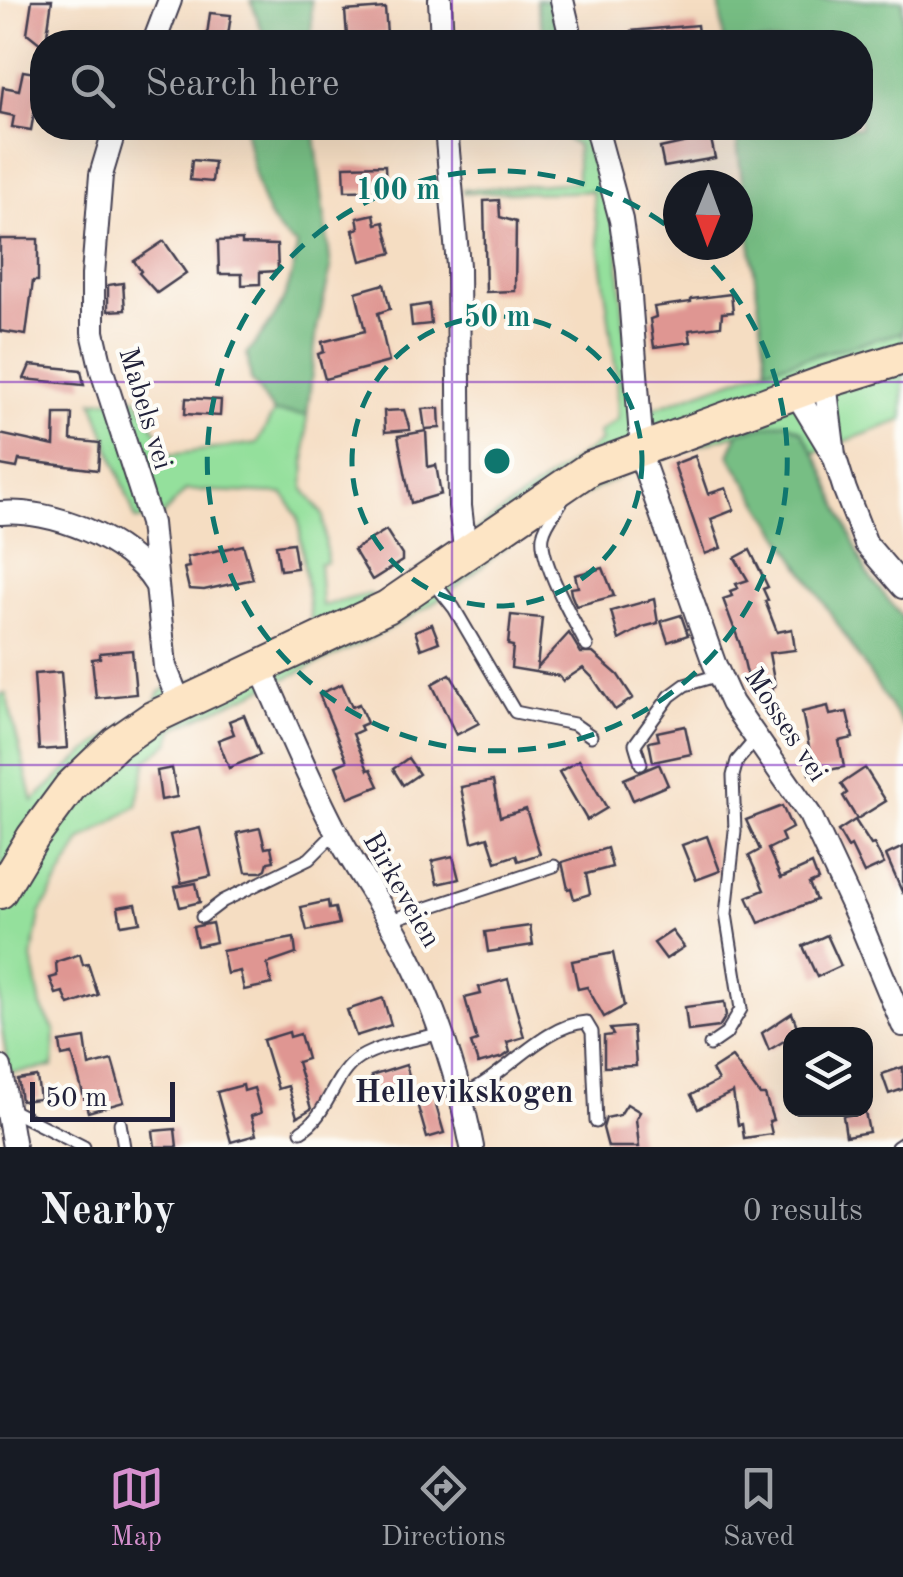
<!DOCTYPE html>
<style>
body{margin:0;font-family:"Old Standard TT",serif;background:#242831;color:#f1f3f6}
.controls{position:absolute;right:30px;bottom:30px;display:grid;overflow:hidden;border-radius:20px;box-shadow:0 10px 40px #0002}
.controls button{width:90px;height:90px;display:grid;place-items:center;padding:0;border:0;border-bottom:2px solid #363941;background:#171b24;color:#f1f3f6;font:50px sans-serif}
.compass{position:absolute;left:663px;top:170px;width:90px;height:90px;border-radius:50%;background:#171b24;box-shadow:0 10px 40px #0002;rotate:181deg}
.scale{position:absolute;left:30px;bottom:25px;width:145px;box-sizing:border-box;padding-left:10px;border:5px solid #22223b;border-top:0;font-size:28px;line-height:35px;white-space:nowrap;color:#22223b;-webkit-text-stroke:8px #fdfcf7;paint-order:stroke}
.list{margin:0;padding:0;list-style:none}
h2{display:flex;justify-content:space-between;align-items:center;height:130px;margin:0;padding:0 40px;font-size:42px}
h2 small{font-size:32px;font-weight:400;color:#9ea1a6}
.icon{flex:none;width:55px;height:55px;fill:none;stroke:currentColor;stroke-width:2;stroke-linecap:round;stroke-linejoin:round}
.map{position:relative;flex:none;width:903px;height:1147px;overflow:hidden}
.search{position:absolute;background:#171b24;box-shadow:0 10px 40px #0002;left:30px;right:30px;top:30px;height:110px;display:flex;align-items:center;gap:25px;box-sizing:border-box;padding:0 35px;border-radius:40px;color:#9ea1a6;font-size:38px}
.sheet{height:290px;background:#171b24}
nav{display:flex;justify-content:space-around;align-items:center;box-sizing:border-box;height:140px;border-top:2px solid #363941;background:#171b24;font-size:28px;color:#9ea1a6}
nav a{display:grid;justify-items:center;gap:5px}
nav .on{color:#d690ce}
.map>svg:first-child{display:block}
.green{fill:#94e09c;stroke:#5b816c;stroke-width:2.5}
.forest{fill:#77be84;stroke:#4c7060;stroke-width:2.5}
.building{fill:#df9692}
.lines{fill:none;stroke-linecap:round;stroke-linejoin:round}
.lane-casing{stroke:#423e4f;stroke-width:15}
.street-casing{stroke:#423e4f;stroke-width:26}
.secondary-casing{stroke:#423e4f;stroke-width:36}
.lane{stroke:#fff;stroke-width:11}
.street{stroke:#fff;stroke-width:22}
.secondary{stroke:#fde5c5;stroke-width:32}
.grid{fill:none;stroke:#7b2cbf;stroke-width:2.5;stroke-opacity:0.55}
.ring{fill:none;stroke:#0f766e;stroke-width:5;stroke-dasharray:18 12}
.labels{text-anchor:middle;stroke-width:8;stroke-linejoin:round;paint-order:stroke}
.street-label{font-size:28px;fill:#22223b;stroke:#fdfcf7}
.quarter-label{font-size:32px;font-weight:bold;fill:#22223b;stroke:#fdfcf7}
.centre{fill:#0f766e;stroke:#fdfcf7;stroke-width:5}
.ring-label{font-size:30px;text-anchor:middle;font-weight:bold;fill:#0f766e;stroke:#fdfcf7;stroke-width:8;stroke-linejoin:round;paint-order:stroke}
</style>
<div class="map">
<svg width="903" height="1147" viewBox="0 0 903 1147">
<rect width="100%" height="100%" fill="#fdfcf7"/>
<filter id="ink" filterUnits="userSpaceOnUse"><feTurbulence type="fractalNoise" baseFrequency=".01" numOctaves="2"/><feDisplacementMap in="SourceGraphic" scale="20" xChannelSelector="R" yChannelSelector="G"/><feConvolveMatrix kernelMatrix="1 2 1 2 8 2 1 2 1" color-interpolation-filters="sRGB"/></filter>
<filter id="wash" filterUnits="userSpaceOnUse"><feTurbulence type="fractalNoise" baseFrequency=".0048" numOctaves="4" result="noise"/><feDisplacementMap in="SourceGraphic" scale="40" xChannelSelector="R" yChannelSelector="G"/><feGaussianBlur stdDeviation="2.25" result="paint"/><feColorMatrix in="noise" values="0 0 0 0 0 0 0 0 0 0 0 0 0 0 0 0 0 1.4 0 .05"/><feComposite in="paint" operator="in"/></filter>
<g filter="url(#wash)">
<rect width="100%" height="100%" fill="#f5ddc2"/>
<path class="green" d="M564,128h24l28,99 16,189 135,-48 136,-36v88l-89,33 -12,-22 -17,-9c-85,18 -167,50 -241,96 -40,26 -74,63 -115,88 -81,49 -171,83 -256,123l-3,13 -23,18 -10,46 -56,35 -41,73 -8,44 9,49 14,24 -2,36 -44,6 -9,-55v-324h6l27,107 51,-47 71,-51 5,-11 19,-12 14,2 119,-53 -14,-112 -14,-23 -98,-4 -26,29 -24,1 -43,-119 43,-4 34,58 87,-12 17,-31 33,3 -3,74 19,26 4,47 -8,2 3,42 47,-12 10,5 222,-158 -3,-8 20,-14 -1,-40 -25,-188c-43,3 -85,0 -128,2l-1,-3 114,-8v-36l-11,-7z"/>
<g class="forest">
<path d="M311,0l1,42h-50l2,-6 -13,-35z"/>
<path d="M536,0h20l11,42h-22z"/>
<path d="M719,0h184v332l-136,36 -32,-240h125v-86h-136z"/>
<path d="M245,128h69l17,140 -14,60 -10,87 -33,-3 -23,-32 -4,-27c31,-36 45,-61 50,-108 -39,-20 -43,-78 -52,-117z"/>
<path d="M785,422l17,9 21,38 44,105 36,44v108l-174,-271 10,-23z"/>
</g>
<g id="blocks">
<g class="building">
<path d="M32,0h20l-6,42 -4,3 -15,-12z"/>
<path d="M385,8l2,26 -40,2 -2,-25z"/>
<path d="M210,13l21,2 -4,27h-21z"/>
<path d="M697,25l2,17h-67l-1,-11z"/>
<path d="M23,71l18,3 -10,56 -19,-3 2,-11 -14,-3 3,-26 16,3z"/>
<path d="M705,138l6,1 4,19 -51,9 -4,-19z"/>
<path d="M192,160l22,2 -2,20 -22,-2z"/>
<path d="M385,165l1,25 -41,1 -1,-25z"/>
<path d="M499,200l1,17 16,5 -1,69 -29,1 -2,-91z"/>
<path d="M374,214l2,10 8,-2 8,31 -31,8 -8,-31 6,-2 -2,-10z"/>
<path d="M0,239h38v42h-5l-7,54 -26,-4z"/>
<path d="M242,240v4l35,1 1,26 -18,1v12l-18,1v-11h-23l-1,-33z"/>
<path d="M164,241l22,32 -29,20 -18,-20 2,-2 -7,-10z"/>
<path d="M123,283l2,27 -17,1v-26z"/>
<path d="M384,284l6,25 -12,4 11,49 -64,17 -7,-25 6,-2 -2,-10 43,-11 -9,-39z"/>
<path d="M731,294l2,18 -11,1 -1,13 -32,4 2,12 -37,5 -4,-28 6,-2 -2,-10 37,-5v-3z"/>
<path d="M429,304l2,20 -19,2 -2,-19z"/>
<path d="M30,365l51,5 3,15 -60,-6z"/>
<path d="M186,398l35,2 -1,16 -35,-2z"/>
<path d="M439,408l1,20 -15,1 -3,-20z"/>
<path d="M404,410l6,20 -25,2 -1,-21z"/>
<path d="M55,414h17l-1,26 29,3 -2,27 -79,-10 -2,8 -17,-3v-31l54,12z"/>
<path d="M426,431l2,36 8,-2 5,29 -30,9 -13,-67z"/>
<path d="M695,456l13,38 18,-6 8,22 -23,9 10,29 -16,6 -31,-90z"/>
<path d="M386,530l16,25v6l-30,19 -18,-30z"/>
<path d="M293,543l4,25 -17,2 -4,-25z"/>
<path d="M243,545l10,34 -49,11 -15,-1 -5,-21 5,-1 -2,-10z"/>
<path d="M750,550l18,37 -5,2 5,11 -3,1 12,31 15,-3 3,21 -26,3 6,33 -3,1 1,5 -21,3 -12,-51 -17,-45 9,-3 -2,-5 8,-3 -2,-4 12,-4 -13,-22z"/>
<path d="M603,568l11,28 -38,10 -5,-12 -1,-6 8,-1 -3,-12z"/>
<path d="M654,599l4,24 -15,4 -24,13 -8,-29z"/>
<path d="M511,615l31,3 -5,50 32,-35 12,20h12l25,22 15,23 -18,12 -22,-32 -10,-10 -20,13 -4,-5 -48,-8 2,-22 -5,-1z"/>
<path d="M681,615l7,20 -20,7 -7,-21z"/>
<path d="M432,624l7,18 -18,7 -6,-18z"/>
<path d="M132,650l4,44 -40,4 -4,-39 8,-1v-5z"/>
<path d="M61,672l6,76 -28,2 -5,-76z"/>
<path d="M450,674l29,49 -23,12 -24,-51z"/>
<path d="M342,684l10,23 7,-3 8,19 -7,3 2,4 -9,4 15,36 3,-1 8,17 -30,12 -13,-32 11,-5 -28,-67z"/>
<path d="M828,706l2,9 17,-3 6,26 -14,3 5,26 -35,7 -5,-21 6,-1 -8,-40z"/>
<path d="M244,715l16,40 -31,13 -11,-28 16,-6 -5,-13z"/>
<path d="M685,726l6,28 -38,8 -4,-20 10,-2 -2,-8z"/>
<path d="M408,758l11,16 -16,11 -10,-16z"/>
<path d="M579,760l28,48 -20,12 -28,-48z"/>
<path d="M659,764l9,21 -35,15 -9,-21z"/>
<path d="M172,768l5,29 -16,3 -4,-29z"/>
<path d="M865,768l21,33 -29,18 -14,-23 4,-3 -6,-9z"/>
<path d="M493,781l7,36 26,-8 14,45 -22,7 -2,-6 -20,7 -8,-25 -16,5 -11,-55z"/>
<path d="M782,806l10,22 -11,6 3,7 -16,8 13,29 31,-14 6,16 -9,4 7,16 -57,23 -12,-26 17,-7 -15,-34 11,-6 -14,-30z"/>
<path d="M855,820l16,25 3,-1 10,20 -20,9 -13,-27 -3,2 -10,-17z"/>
<path d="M200,828l11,48 -30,7 -11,-48z"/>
<path d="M260,828l5,20 6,-1 3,14 -6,1 -2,7 -5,3h-15l-9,-39z"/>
<path d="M707,836l13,35 -24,9 -14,-35z"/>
<path d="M903,847v47l-17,-39z"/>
<path d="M607,848l5,19 -26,7 4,20 -16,5 -3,-11 -3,1 -6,-27z"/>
<path d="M453,856l6,23 -22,5 -5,-23z"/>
<path d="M196,883l4,19 -20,5 -5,-20z"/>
<path d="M328,901l1,8 6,-1 4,16 -32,7 -6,-24z"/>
<path d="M136,904l4,18 -19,3 -3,-18z"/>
<path d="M212,923l4,19 -19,4 -4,-19z"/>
<path d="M530,926l3,19 -45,7 -3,-20z"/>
<path d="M672,931l12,16 -18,12 -12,-16z"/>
<path d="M827,935l14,31 -24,11 -14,-31z"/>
<path d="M294,938l2,16 -29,10 5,20 -28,6 -4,-19 -13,3 -5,-23z"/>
<path d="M613,953l11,53 -20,11 -17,-30 -9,2 -6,-28z"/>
<path d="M80,954l3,11 5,-1 10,31 -29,10 -6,-13 -7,2 -6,-16 7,-2 -1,-14z"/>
<path d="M508,979l16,58 -17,5 3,10 -7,5 -25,7 -7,-21 6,-2 -12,-43 16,-4 -2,-7z"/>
<path d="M383,998l8,27 -35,11 -9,-26z"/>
<path d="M724,1002l2,14 -7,11 -31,4 -3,-24z"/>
<path d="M792,1013l7,19 -30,18 -7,-17z"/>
<path d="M633,1027l3,39 -32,1v-31l9,-1 -3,-6z"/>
<path d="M289,1032l1,5 10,-3 7,25 -10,3 14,47 -14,8 -9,-31 -10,3 -15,-49z"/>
<path d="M85,1038l4,28 23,-6 12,42 -36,10 -16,-58 -10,2 -2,-14z"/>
<path d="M732,1057l28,38h5l8,25 -4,1 3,13 -28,4 -2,-14 -4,1 -5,-33 -35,17 -7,-14 27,-14 -6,-11z"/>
<path d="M406,1065l8,27 -34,12 -9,-28z"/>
<path d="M903,1067v22l-14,5 -7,-20z"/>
<path d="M37,1077l3,22 -19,2 -3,-21z"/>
<path d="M243,1085l1,6 10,-3 7,25 -10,3 5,19 -25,7 -14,-50z"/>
<path d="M433,1095l11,38 -17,5 -11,-38z"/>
<path d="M627,1104l13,8 -4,7 3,28h-31l-5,-19 3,-10 14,-3z"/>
<path d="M865,1112l4,20 -23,4 -3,-20z"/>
<path d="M175,1129l2,18h-22l-2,-16z"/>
</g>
</g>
</g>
<g filter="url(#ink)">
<use href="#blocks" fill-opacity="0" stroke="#423e4f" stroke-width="2.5"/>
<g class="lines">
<g class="lane-casing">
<g id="lane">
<path d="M562,501c-6,10 -17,23 -19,35 -4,24 32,88 44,110"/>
<path d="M432,580l22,28 61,104 59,12 17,12"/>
<path d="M641,764l-6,-20 35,-48 15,-11 34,-10"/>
<path d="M202,917l21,-16 86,-42 27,-27"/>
<path d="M388,921l166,-55"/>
<path d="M710,1045l16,-11 15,-25 -15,-95 9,-83 -2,-55 4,-15 18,-21"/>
<path d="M462,1095c42,-17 80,-70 124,-73l6,10 4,90"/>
<path d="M7,1108l77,39"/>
<path d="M120,1123l4,24"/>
<path d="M301,1131c28,-16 31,-56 58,-73 23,-14 57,-18 83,-25"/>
<path d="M897,1147l6,-4"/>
</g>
</g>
<g class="street-casing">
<g id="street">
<path d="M440,0l2,42"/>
<path d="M562,0l10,42"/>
<path d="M154,42l16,-42"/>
<path d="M115,128l-14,47 -8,100v57l9,39 49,152 14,144 15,37"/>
<path d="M446,128l12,138 2,240 4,35 7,11"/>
<path d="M596,128l25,92 7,51 15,192 71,200 18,40 78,112 50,107 43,103"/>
<path d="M825,382l9,73 11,35 21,54 37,43"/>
<path d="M796,393l37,61"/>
<path d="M0,513c50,-5 128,26 155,70"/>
<path d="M261,669c24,53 46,107 73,159 22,43 52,82 73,125 31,61 52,127 65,194"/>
<path d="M0,1067l14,80"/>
</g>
</g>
<g class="secondary-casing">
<path id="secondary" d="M0,892l33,-55 37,-50 46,-44 36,-25 235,-111 203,-139 235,-86 78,-24"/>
</g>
<use href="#lane" class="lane"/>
<use href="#street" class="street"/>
<use href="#secondary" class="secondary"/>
</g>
</g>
<path class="grid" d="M452,0v42M452,128v1019M0,382h903M0,765h903"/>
<g class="ring">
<circle cx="497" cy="461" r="145"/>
<path d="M691 245A290 290 0 1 1 678 234"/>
</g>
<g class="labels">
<g class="street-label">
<text transform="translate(147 408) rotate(73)" y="10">Mabels vei</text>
<text transform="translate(787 724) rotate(57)" y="10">Mosses vei</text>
<text transform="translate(403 889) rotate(60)" y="10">Birkeveien</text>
</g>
<g class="quarter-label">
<text x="464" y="1102">Hellevikskogen</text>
</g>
</g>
<circle cx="497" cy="461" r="15" class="centre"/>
<g class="ring-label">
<text x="398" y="199">100 m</text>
<text x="497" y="326">50 m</text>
</g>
</svg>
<div class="controls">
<button><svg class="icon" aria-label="layers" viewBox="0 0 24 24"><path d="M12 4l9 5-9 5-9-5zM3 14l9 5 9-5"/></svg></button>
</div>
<svg class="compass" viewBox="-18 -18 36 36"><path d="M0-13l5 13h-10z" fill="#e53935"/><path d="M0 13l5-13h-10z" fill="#9ea1a6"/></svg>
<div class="scale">50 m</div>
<div class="search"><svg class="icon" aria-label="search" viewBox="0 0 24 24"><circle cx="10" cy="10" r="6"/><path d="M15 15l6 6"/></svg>Search here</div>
</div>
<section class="sheet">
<h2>Nearby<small>0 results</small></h2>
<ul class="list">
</ul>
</section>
<nav>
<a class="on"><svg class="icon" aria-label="map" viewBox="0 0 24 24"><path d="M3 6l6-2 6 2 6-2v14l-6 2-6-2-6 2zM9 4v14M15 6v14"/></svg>Map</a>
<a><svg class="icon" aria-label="directions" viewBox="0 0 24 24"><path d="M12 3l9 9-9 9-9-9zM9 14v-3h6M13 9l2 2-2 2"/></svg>Directions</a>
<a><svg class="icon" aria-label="saved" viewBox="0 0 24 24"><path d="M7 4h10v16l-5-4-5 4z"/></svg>Saved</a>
</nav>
